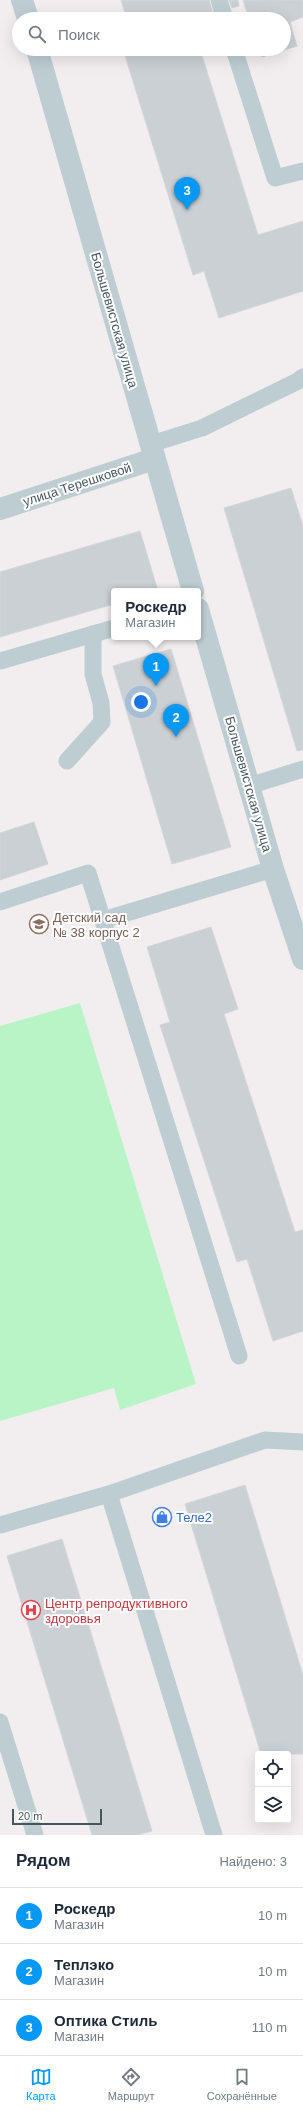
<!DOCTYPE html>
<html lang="ru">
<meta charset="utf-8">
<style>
body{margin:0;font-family:Helvetica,sans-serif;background:#f6f6f7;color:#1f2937}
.controls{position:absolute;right:12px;bottom:12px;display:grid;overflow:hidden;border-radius:4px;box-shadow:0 4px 16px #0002}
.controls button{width:36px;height:36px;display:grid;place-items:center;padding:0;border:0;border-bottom:1px solid #e0e1e3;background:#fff;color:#1f2937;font:20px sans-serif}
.scale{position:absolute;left:12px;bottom:10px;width:90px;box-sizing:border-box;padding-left:4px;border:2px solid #45575e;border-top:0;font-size:11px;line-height:14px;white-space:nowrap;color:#45575e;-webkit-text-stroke:3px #fff;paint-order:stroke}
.you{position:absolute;left:141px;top:702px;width:14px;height:14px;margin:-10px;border:3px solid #fff;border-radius:50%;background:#1a73e8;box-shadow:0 0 0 6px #1a73e833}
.badge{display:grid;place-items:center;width:26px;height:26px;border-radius:50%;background:#0598f5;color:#fff;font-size:13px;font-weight:700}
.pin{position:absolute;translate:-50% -33px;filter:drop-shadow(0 1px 2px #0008)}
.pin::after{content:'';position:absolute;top:21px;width:14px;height:12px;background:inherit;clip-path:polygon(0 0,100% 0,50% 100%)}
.popup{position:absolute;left:111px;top:588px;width:90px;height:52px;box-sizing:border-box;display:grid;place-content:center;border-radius:4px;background:#fff;filter:drop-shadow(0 1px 3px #0005);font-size:13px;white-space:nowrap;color:#747a83}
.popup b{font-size:15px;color:#1f2937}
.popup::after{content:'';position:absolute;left:50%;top:100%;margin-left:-8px;border:8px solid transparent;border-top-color:#fff}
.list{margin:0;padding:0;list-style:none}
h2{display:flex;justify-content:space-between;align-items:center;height:52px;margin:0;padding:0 16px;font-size:17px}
h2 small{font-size:13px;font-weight:400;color:#747a83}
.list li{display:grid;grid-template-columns:26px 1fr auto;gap:12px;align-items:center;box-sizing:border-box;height:56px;padding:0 16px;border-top:1px solid #e0e1e3}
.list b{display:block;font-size:15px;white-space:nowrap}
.list p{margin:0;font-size:13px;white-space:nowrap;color:#747a83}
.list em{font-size:13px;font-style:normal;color:#747a83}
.icon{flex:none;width:22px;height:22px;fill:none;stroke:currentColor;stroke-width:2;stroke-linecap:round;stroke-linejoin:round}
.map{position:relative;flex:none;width:303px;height:1835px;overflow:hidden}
.search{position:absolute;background:#fff;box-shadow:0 4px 16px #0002;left:12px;right:12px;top:12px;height:44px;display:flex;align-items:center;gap:10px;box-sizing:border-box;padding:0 14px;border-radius:22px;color:#747a83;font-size:15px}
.sheet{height:220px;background:#fff}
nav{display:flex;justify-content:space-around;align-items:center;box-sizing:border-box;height:56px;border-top:1px solid #e0e1e3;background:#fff;font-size:11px;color:#747a83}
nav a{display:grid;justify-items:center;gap:2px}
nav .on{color:#0598f5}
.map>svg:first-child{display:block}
.green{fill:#b8f4c5}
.building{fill:#cad0d4;stroke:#d2d6db}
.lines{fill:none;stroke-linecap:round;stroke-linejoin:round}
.lane{stroke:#bdcdd2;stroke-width:17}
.street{stroke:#bdcdd2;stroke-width:22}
.labels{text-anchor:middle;stroke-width:4;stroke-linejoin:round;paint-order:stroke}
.street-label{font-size:13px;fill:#45575e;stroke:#fff}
.education-label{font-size:13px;fill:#785e54;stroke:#fff;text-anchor:start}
.shop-label{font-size:13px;fill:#366cbe;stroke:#fff;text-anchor:start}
.health-label{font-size:13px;fill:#be3a42;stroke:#fff;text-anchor:start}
</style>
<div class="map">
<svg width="303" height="1835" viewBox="0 0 303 1835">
<rect width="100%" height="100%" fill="#f2eeef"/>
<path class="green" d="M80,1003l116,381 -76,26 -6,-22 -114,33v-395z"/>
<g class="building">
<path d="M121,0h88l4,14 -16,5h-84l-1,-3 13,-3z"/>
<path d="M229,0h9l1,6 -7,2z"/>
<path d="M243,0h60v17l-13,5 7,24 -35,11 -3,-8h25v-30h-35z"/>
<path d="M123,49h77l58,186 45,-14v70l-84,27 -15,-47 -11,4z"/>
<path d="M291,488l12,38v224l-6,1 -73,-243z"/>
<path d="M140,531l18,60h-44v13l-114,33v-65z"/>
<path d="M171,649l60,198 -59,17 -59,-198z"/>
<path d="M34,822l14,42 -48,16v-47z"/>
<path d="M211,927l27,82 -14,5 71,218 8,-2v101l-30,10 -26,-82 -10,3 -77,-237 10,-3 -23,-75z"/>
<path d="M245,1485l58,190v79h-42l-76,-250z"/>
<path d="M62,1539l90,292 -15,4h-45l-85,-279z"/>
</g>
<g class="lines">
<g class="lane">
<path d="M219,0l6,19"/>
<path d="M234,49l41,129 28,-7"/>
<path d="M151,444l51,-16 96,-47 5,-4"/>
<path d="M0,661l114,-33"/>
<path d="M67,761l35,-39 -1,-19 -8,-29v-40"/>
<path d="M249,786l54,-17"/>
<path d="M0,902l88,-29 151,483"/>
<path d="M103,920l170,-51"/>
<path d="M109,1494l105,341"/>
<path d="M0,1525l109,-31 156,-54 38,2"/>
<path d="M0,1722l35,113"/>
</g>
<g class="street">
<path d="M22,0l6,19"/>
<path d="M37,49l156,542"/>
<path d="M0,509l154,-50"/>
<path d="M198,609l75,260 30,90"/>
</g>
</g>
<defs>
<g id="school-ring" transform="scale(1)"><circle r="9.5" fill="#fff" stroke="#8d6e63" stroke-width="1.5"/><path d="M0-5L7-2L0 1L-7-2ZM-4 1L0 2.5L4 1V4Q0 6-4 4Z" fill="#8d6e63"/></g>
<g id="shop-ring" transform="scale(1)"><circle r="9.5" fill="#fff" stroke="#3f7fe0" stroke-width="1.5"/><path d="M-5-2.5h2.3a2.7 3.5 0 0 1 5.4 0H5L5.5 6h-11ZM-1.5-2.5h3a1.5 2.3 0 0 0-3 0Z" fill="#3f7fe0"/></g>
<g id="hospital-ring" transform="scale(1)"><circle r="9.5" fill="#fff" stroke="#e0444e" stroke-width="1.5"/><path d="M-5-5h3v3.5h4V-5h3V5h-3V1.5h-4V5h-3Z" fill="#e0444e"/></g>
</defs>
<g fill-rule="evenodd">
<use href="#school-ring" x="39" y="924"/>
<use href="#shop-ring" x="162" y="1517"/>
<use href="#hospital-ring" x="31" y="1610"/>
</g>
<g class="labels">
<g class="street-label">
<text transform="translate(115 320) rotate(74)" y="5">Большевистская улица</text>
<text transform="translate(77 484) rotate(-18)" y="5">улица Терешковой</text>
<text transform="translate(249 784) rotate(74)" y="5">Большевистская улица</text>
</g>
<g class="education-label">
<text x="53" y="922">Детский сад<tspan x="53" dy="15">№ 38 корпус 2</tspan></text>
</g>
<g class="shop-label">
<text x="176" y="1522">Теле2</text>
</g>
<g class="health-label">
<text x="45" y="1608">Центр репродуктивного<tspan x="45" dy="15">здоровья</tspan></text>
</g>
</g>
</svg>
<div class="controls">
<button><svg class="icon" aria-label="locate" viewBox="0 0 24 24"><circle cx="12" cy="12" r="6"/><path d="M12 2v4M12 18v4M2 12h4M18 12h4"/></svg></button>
<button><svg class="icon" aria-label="layers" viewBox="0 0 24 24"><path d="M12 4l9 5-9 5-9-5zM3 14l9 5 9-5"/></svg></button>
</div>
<div class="scale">20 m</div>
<div class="you"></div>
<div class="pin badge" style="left:156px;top:686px">1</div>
<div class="popup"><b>Роскедр</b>Магазин</div>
<div class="pin badge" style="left:176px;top:737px">2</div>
<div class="pin badge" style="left:187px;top:210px">3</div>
<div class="search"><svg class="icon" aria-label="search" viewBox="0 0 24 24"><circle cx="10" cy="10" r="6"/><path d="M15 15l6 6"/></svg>Поиск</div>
</div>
<section class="sheet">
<h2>Рядом<small>Найдено: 3</small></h2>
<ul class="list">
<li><span class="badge">1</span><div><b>Роскедр</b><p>Магазин</p></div><em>10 m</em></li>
<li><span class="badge">2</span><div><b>Теплэко</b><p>Магазин</p></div><em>10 m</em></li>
<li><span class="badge">3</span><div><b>Оптика Стиль</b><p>Магазин</p></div><em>110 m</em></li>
</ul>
</section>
<nav>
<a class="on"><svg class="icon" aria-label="map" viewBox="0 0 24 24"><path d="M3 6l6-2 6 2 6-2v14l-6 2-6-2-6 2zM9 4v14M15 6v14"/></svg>Карта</a>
<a><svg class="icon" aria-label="directions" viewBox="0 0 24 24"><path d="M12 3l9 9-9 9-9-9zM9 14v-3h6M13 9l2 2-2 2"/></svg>Маршрут</a>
<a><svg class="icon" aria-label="saved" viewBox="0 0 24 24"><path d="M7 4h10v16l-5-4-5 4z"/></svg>Сохранённые</a>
</nav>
